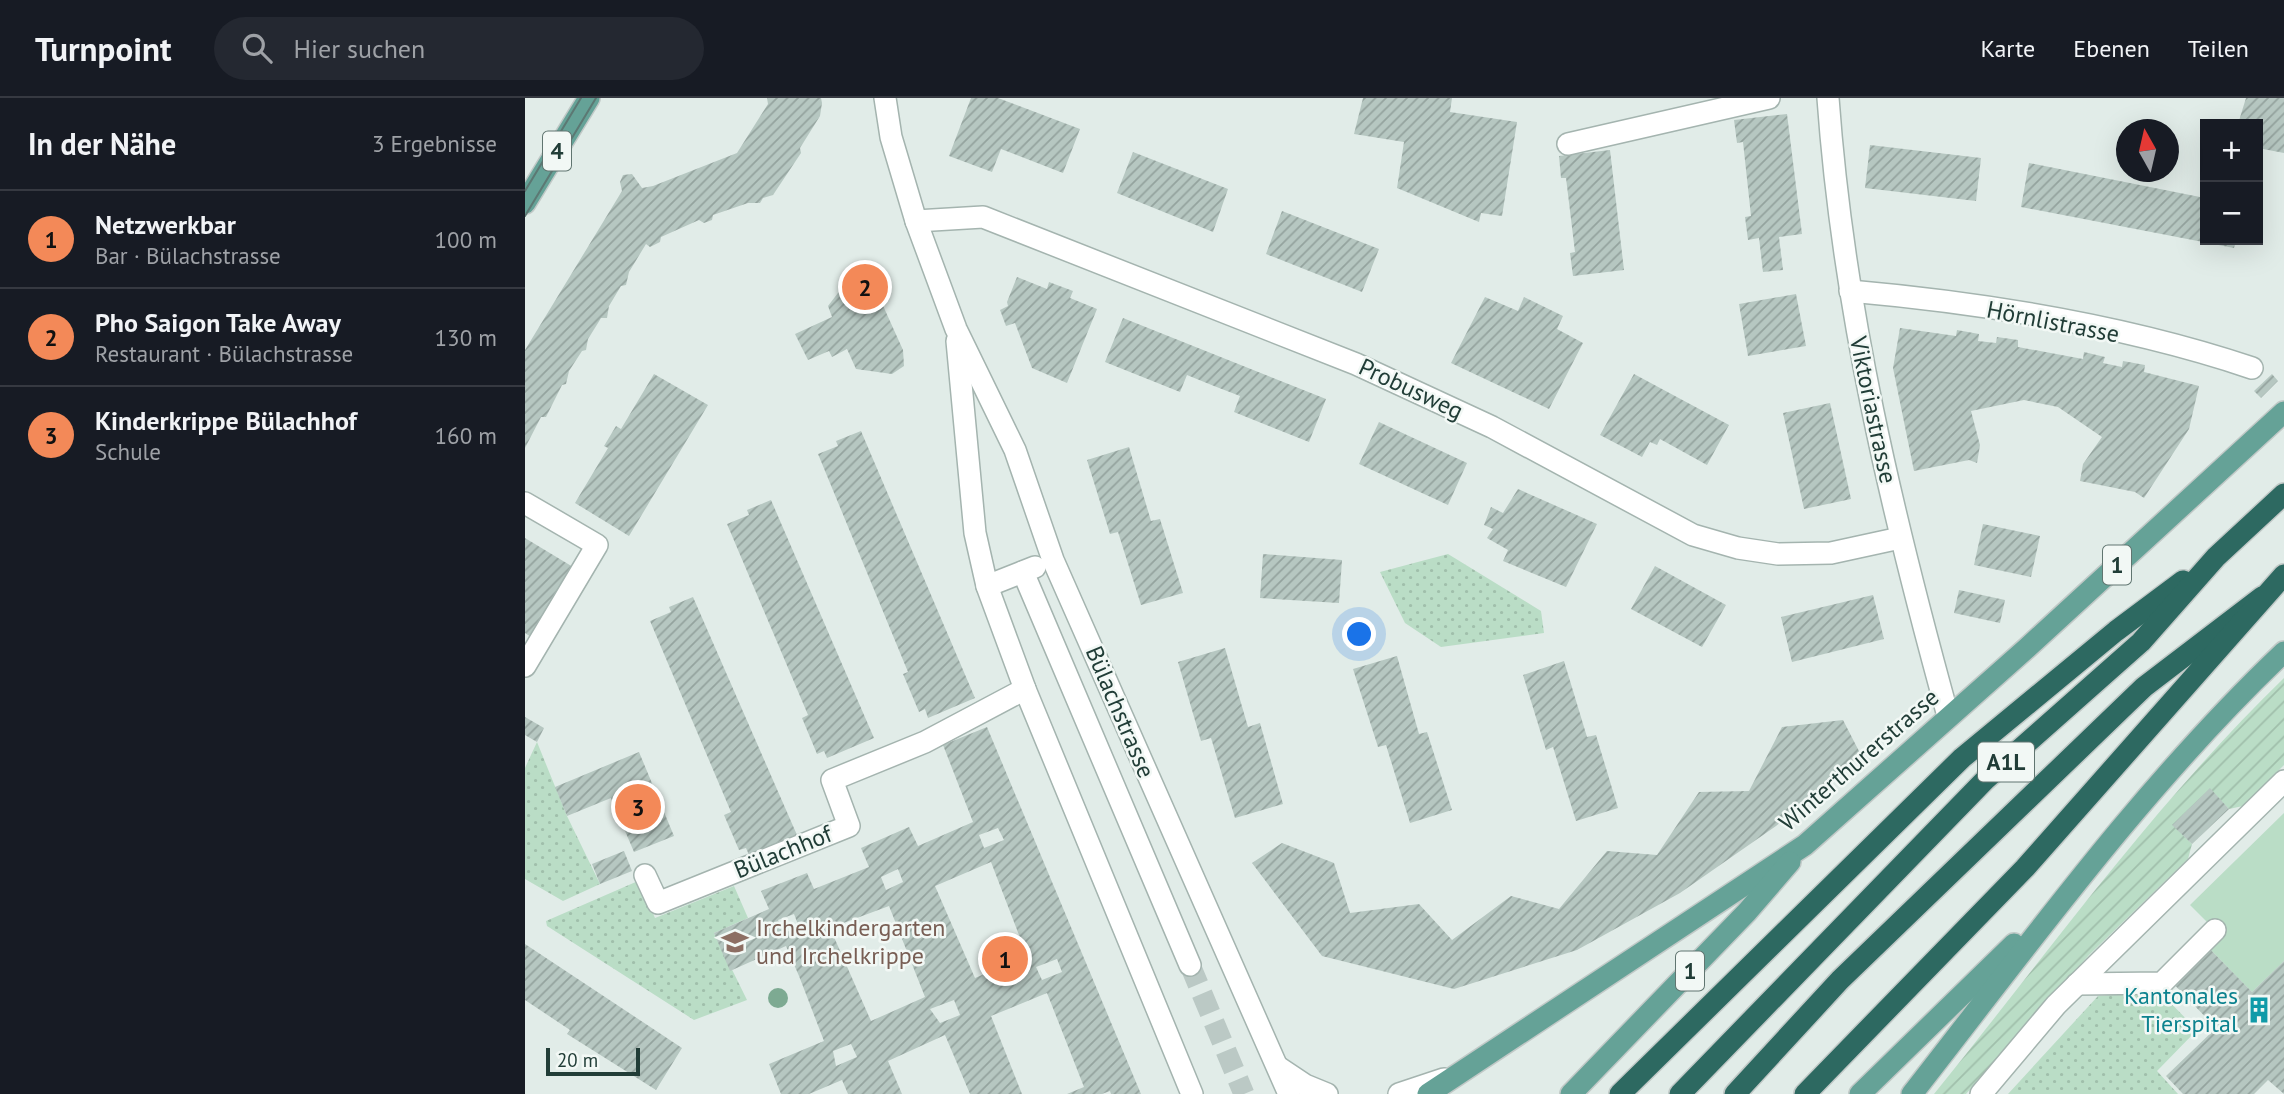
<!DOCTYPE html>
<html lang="de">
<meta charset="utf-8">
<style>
body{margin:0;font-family:"PT Sans",sans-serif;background:#242831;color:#f1f3f6}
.controls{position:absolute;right:21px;top:21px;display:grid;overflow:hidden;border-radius:0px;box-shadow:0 7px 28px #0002}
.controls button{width:63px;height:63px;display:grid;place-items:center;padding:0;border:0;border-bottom:2px solid #363941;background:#171b24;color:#f1f3f6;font:35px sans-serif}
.compass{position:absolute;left:1591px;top:21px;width:63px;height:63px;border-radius:50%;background:#171b24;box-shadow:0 7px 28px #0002;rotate:352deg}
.scale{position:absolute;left:21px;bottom:18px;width:94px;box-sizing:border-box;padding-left:7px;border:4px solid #213d37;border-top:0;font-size:19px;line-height:24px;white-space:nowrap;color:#213d37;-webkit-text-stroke:5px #f2f8f5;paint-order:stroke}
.you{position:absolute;left:835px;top:537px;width:24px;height:24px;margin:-18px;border:5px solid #fff;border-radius:50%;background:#1a73e8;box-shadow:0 0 0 10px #1a73e833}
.badge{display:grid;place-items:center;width:46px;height:46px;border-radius:50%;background:#f38958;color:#111;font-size:23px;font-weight:700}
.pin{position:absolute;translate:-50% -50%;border:4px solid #fff;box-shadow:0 2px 7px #0006}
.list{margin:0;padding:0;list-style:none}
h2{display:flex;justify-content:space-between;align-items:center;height:91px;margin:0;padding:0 28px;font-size:30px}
h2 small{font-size:23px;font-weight:400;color:#9ea1a6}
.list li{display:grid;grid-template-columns:46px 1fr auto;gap:21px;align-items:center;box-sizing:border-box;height:98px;padding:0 28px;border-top:2px solid #363941}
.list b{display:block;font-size:26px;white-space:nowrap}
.list p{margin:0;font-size:23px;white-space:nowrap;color:#9ea1a6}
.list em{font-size:23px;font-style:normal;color:#9ea1a6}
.icon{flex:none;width:38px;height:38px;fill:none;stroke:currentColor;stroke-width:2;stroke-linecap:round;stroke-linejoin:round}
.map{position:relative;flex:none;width:1759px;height:996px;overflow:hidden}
header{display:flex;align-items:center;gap:42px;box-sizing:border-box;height:98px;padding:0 35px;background:#171b24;border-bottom:2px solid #363941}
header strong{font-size:33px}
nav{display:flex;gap:38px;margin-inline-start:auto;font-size:24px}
.search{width:490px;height:63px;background:#242831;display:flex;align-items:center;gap:18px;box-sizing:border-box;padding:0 24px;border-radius:38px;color:#9ea1a6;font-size:26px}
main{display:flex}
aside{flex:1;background:#171b24}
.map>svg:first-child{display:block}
.grass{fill:#baddc6}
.park{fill:url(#park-dots)}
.garden{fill:url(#garden-furrows)}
.building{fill:url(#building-hatch);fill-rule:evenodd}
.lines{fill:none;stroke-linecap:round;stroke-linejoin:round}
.minor-tunnel{stroke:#bbc9c5;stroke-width:21;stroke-dasharray:21 10;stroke-linecap:butt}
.minor-casing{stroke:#a4b4af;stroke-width:24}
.major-casing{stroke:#c1c9c7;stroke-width:24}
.highway-casing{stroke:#c1c9c7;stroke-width:24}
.minor{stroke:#fff;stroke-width:21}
.major{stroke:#65a297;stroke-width:21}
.highway{stroke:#2d6961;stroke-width:21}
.tram{stroke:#5c7873;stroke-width:2}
.tree{fill:#7daa92}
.labels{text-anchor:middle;stroke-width:5;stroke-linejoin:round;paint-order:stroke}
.shield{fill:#f2f8f5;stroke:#607570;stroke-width:2}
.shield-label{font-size:23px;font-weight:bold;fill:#213d37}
.street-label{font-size:24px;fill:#213d37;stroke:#f2f8f5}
.education-label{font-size:24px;fill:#785e54;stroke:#f2f8f5;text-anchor:start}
.culture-label{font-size:24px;fill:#0d838f;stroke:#f2f8f5;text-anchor:end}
</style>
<header>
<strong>Turnpoint</strong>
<div class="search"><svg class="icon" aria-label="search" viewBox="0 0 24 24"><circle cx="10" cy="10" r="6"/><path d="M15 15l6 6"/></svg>Hier suchen</div>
<nav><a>Karte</a><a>Ebenen</a><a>Teilen</a></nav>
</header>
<main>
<aside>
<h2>In der Nähe<small>3 Ergebnisse</small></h2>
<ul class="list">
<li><span class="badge">1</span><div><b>Netzwerkbar</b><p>Bar · Bülachstrasse</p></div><em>100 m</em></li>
<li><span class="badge">2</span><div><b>Pho Saigon Take Away</b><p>Restaurant · Bülachstrasse</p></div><em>130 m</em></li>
<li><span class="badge">3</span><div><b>Kinderkrippe Bülachhof</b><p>Schule</p></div><em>160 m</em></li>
</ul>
</aside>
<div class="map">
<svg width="1759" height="996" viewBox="0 0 1759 996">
<defs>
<pattern id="park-dots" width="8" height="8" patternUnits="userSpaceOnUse" patternTransform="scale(1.75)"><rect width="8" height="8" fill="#baddc6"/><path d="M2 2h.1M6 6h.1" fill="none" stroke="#a0bfab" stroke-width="1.8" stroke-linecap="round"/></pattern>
<pattern id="garden-furrows" width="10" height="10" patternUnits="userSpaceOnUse" patternTransform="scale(1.75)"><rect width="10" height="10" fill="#baddc6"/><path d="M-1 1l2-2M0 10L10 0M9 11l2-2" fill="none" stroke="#a0bfab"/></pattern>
<pattern id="building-hatch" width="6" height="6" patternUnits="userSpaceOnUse" patternTransform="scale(1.75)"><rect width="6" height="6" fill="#b6c7c1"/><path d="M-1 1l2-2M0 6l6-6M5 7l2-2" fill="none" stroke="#94a39e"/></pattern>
</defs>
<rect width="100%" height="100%" fill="#e1ece8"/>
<path class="grass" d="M1759,715v148l-32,31 -51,-52 12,-12 -23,-23z"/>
<g class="park">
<path d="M923,456l93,57 3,22 -103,14 -36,-24 -25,-51z"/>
<path d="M12,644l30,74 33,68 -37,17 -38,-22v-111z"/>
<path d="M113,783l17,37 79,-32 14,32 -34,15 33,67 -53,20 -147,-94 -1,-5z"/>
<path d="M1634,893l38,39 -40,41 21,23h-170l90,-98z"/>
</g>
<path class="garden" d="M1759,580v87l-41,41 -14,3 -19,-20 -37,36 19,19 -4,15 -99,96 -123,139h-32c114,-141 220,-290 350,-416z"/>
<g class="building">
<path d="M242,0h54l1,5 -2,13 -20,32 1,5 -28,42 -10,3 -3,5h-12l-35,12 -1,5 -8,3 -5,-3 -38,17 -1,5 -10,5 -4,-3 -17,28 -3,13 -5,1 -12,20 -2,12h-6l-3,5 -10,16 -2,11 -4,1 -13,20 -3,13 -4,1 -16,32h-5l-16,31v-98l97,-159 -2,-9 3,-7 9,-1 10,14 11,-2 84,-33 31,-49z"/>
<path d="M446,0h27l82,31 -17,44 -62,-24 -9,23 -43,-16z"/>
<path d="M838,0h89l-2,14 67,10 -15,94 -21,-3 -2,9 -82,-34 7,-46 -50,-8z"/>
<path d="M1721,0h38v55l-26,-5v-24h-20z"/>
<path d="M1262,16l15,120 -23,3 4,33 -20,2 -4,-34 -11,2 -3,-23 6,-1 -8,-74 -6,1 -3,-23z"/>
<path d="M1345,47l111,13 -5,43 -111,-13z"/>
<path d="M1085,52l14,120 -51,6 -3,-23 5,-1 -9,-74h-5l-2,-22z"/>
<path d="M608,54l95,37 -15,43 -96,-39z"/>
<path d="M1504,65l176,35v42h31l-2,8 -213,-41z"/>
<path d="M757,113l97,38 -17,43 -96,-38z"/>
<path d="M329,174l13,2 4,5 32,71 1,16 -12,8 -36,-5 -9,-20 -15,8 -3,-6 -21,9 -13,-26 37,-17 -4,-11z"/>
<path d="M492,179l30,12 2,-7 24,9 -3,7 27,11 -30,74 -35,-15 -17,-45 -9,3 -6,-16 8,-4 -1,-4z"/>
<path d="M1271,196l10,52 -58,10 -9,-52z"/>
<path d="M960,199l33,14 6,-14 39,19 -6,13 26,14 -34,66 -98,-46z"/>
<path d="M598,220l203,81 -17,43 -75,-30 6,-16 -26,-10 -27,-11 -7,17 -75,-30z"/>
<path d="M1375,230l56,8 1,-6 22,4 -1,7 18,2 1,-6 21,3v7l65,12 1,-7 21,5 -2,6 19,4 1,-6 22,4 -1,7 55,14 -10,43 -45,69 -9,-6 -55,-11 3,-17 19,-27 -44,-30 -34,-7 -53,11 9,34 -3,18 -8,-3 -55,11 -21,-103z"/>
<path d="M129,276l54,31 -79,131 -54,-33 33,-55 -4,-2 12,-20 5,3z"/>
<path d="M1109,276l95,51 -22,40 -47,-26 -3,6 -7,-3 -8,15 -42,-22z"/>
<path d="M1747,276l6,7 -17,17 -7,-7z"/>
<path d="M1305,305l21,96 -47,10 -21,-96z"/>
<path d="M854,324l88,41 -19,42 -89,-41z"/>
<path d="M336,333l114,267 -47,20 -3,-9 -6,3 -16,-38 5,-2 -90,-218 20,-8 -2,-5z"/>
<path d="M604,349l22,74 9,-2 23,74 -42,12 -23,-73 -8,2 -23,-74z"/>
<path d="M993,391l79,35 -31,63 -63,-26 5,-11 -21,-12 6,-9 -9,-4 7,-18 12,6z"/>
<path d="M246,402l103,238 -47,20 -3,-7 -7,3 -15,-36 6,-3 -81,-191 22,-9 -2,-5z"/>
<path d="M1458,426l57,12 -9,41 -57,-12z"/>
<path d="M0,440l48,29 -42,70 -6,-4z"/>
<path d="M738,456l79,6 -3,43 -79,-5z"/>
<path d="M1130,468l71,39 -24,42 -71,-38z"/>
<path d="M1434,492l46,10 -5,23 -46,-10z"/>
<path d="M1348,497l11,44 -92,23 -11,-45z"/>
<path d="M168,499l104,238 -48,20 -3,-7 -7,2 -15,-35 7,-3 -81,-191 21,-9 -2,-5z"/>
<path d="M700,550l23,79 12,-4 23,81 -48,14 -24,-80 -10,3 -23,-79z"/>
<path d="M872,558l22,78 8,-2 25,78 -42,13 -24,-78 -8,2 -25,-78z"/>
<path d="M1039,563l23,76 9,-2 22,73 -42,13 -23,-74 -7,3 -23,-75z"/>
<path d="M0,619l19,11 -7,14 -12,-7z"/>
<path d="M1318,622l18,35 -85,71 -96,67 -103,57 -123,39 -132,-33 -70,-93 30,-20 52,20 16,50 69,-9 33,36 59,-44 48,13 48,-58 50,4 42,-63 50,-1 33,-64z"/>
<path d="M462,629l154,367h-30l-1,-3 -8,3h-35l17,-7 -37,-94 -56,23 31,78h-52l-25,-59 -57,26 14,33h-54l-6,-14 -33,14h-28l-12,-30 55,-23 -25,-65 -13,-30 -56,25 -16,-38 55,-24 -8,-18 46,-18 7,16 55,-22 -8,-19 48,-21 9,19 55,-24 -30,-77zM473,730l6,12 -20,8 -5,-13zM466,764l36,94 -52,22 -40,-92zM373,771l5,13 -17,8 -5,-13zM364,808l36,91 -54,24 -41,-93zM269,816l5,13 -15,6 -6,-13zM532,861l5,13 -20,8 -6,-13zM429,902l6,15 -20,8 -10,-14zM326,946l6,13 -21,9 -3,-15z"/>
<path d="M114,654l35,84 -40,16 -23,-54 -44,18 -12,-29z"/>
<path d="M1685,690l19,21 -37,35 -20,-19z"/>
<path d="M99,753l8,20 -32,13 -8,-20z"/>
<path d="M1676,842l51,52 32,-31v133l-16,-14 -14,14h-71l-17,-18 50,-48 -51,-53z"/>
<path d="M0,846l157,104 -26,42 -89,-56 3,-4 -45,-30z"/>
</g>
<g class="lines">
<path class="minor-tunnel" d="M665,867l54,129"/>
<g class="minor-casing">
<g id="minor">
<path d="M360,0l6,39 25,84 40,108 59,121 38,110 236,534"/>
<path d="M1303,0c15,211 64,415 120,618"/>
<path d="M1043,46l201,-46"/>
<path d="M391,123l67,-4 373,147 136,63 201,108 45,13 40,6 53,-1 69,-15"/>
<path d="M1325,193c135,12 274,34 402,77"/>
<path d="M432,243l18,192 12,53 38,103 167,405"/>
<path d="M0,405l72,42 -72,121"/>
<path d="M498,474l167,393"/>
<path d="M462,488l48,-19"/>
<path d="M120,777l13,28 191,-77 -17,-46 93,-38 100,-53"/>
<path d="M1552,886l85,-1 53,-53"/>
<path d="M753,969l27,18 22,9"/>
<path d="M874,996l45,-15"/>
<path d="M1456,996l75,-89 228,-224"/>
</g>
</g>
<g class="major-casing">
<g id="major">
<path d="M0,105l64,-105"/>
<path d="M903,996l377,-249 222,-197 257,-236"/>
<path d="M1046,996l176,-182 43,-50"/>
<path d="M1335,996l154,-150"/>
<path d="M1387,996c118,-151 233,-310 372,-442"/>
</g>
</g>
<g class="highway-casing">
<g id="highway">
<path d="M1095,996l342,-336 154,-127 67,-50"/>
<path d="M1155,996l305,-314 156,-138 75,-85 68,-63"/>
<path d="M1210,996l105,-114 304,-293 118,-90"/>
<path d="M1280,996l220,-226 259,-293"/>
</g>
</g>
<use href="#minor" class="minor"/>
<use href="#major" class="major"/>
<use href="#highway" class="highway"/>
<g class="tram">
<path d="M0,93l56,-93"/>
<path d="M0,118l71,-118"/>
</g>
</g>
<circle class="tree" cx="253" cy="900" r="10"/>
<defs>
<g id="school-bare" transform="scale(2.1)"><path d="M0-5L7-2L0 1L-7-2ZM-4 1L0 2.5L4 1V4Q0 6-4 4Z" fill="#8d6e63" stroke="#f2f8f5" stroke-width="2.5" paint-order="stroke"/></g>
<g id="building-bare" transform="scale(2.1)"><path d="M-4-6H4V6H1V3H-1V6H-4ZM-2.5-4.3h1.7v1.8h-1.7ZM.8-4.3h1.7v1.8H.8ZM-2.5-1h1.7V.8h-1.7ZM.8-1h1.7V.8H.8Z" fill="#0f9aa8" stroke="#f2f8f5" stroke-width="2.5" paint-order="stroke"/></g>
</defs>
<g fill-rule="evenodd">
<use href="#school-bare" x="210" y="844"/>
<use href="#building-bare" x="1734" y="912"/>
</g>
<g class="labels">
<g class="shield">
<rect x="18" y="33.5" width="28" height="39" rx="5"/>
<rect x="1578" y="447.5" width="28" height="39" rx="5"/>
<rect x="1453" y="644.5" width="56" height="39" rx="5"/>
<rect x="1151" y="853.5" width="28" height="39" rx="5"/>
</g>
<g class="shield-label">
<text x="32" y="61">4</text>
<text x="1592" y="475">1</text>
<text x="1481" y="672">A1L</text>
<text x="1165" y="881">1</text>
</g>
<g class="street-label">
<text transform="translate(1528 224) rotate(11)" y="8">Hörnlistrasse</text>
<text transform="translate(886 291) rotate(25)" y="8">Probusweg</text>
<text transform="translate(1348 312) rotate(78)" y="8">Viktoriastrasse</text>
<text transform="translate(595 614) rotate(67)" y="8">Bülachstrasse</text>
<text transform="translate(1334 662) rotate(-41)" y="8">Winterthurerstrasse</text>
<text transform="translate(258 754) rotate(-22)" y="8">Bülachhof</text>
</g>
<g class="education-label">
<text x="231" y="838">Irchelkindergarten<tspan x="231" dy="28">und Irchelkrippe</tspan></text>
</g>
<g class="culture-label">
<text x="1713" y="906">Kantonales<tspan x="1713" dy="28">Tierspital</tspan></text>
</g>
</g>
</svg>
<div class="controls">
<button>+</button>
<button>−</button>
</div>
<svg class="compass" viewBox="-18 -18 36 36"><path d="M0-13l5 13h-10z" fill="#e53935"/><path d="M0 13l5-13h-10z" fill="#9ea1a6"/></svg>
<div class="scale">20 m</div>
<div class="you"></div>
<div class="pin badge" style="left:480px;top:861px">1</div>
<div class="pin badge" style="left:340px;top:189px">2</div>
<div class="pin badge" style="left:113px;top:709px">3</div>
</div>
</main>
